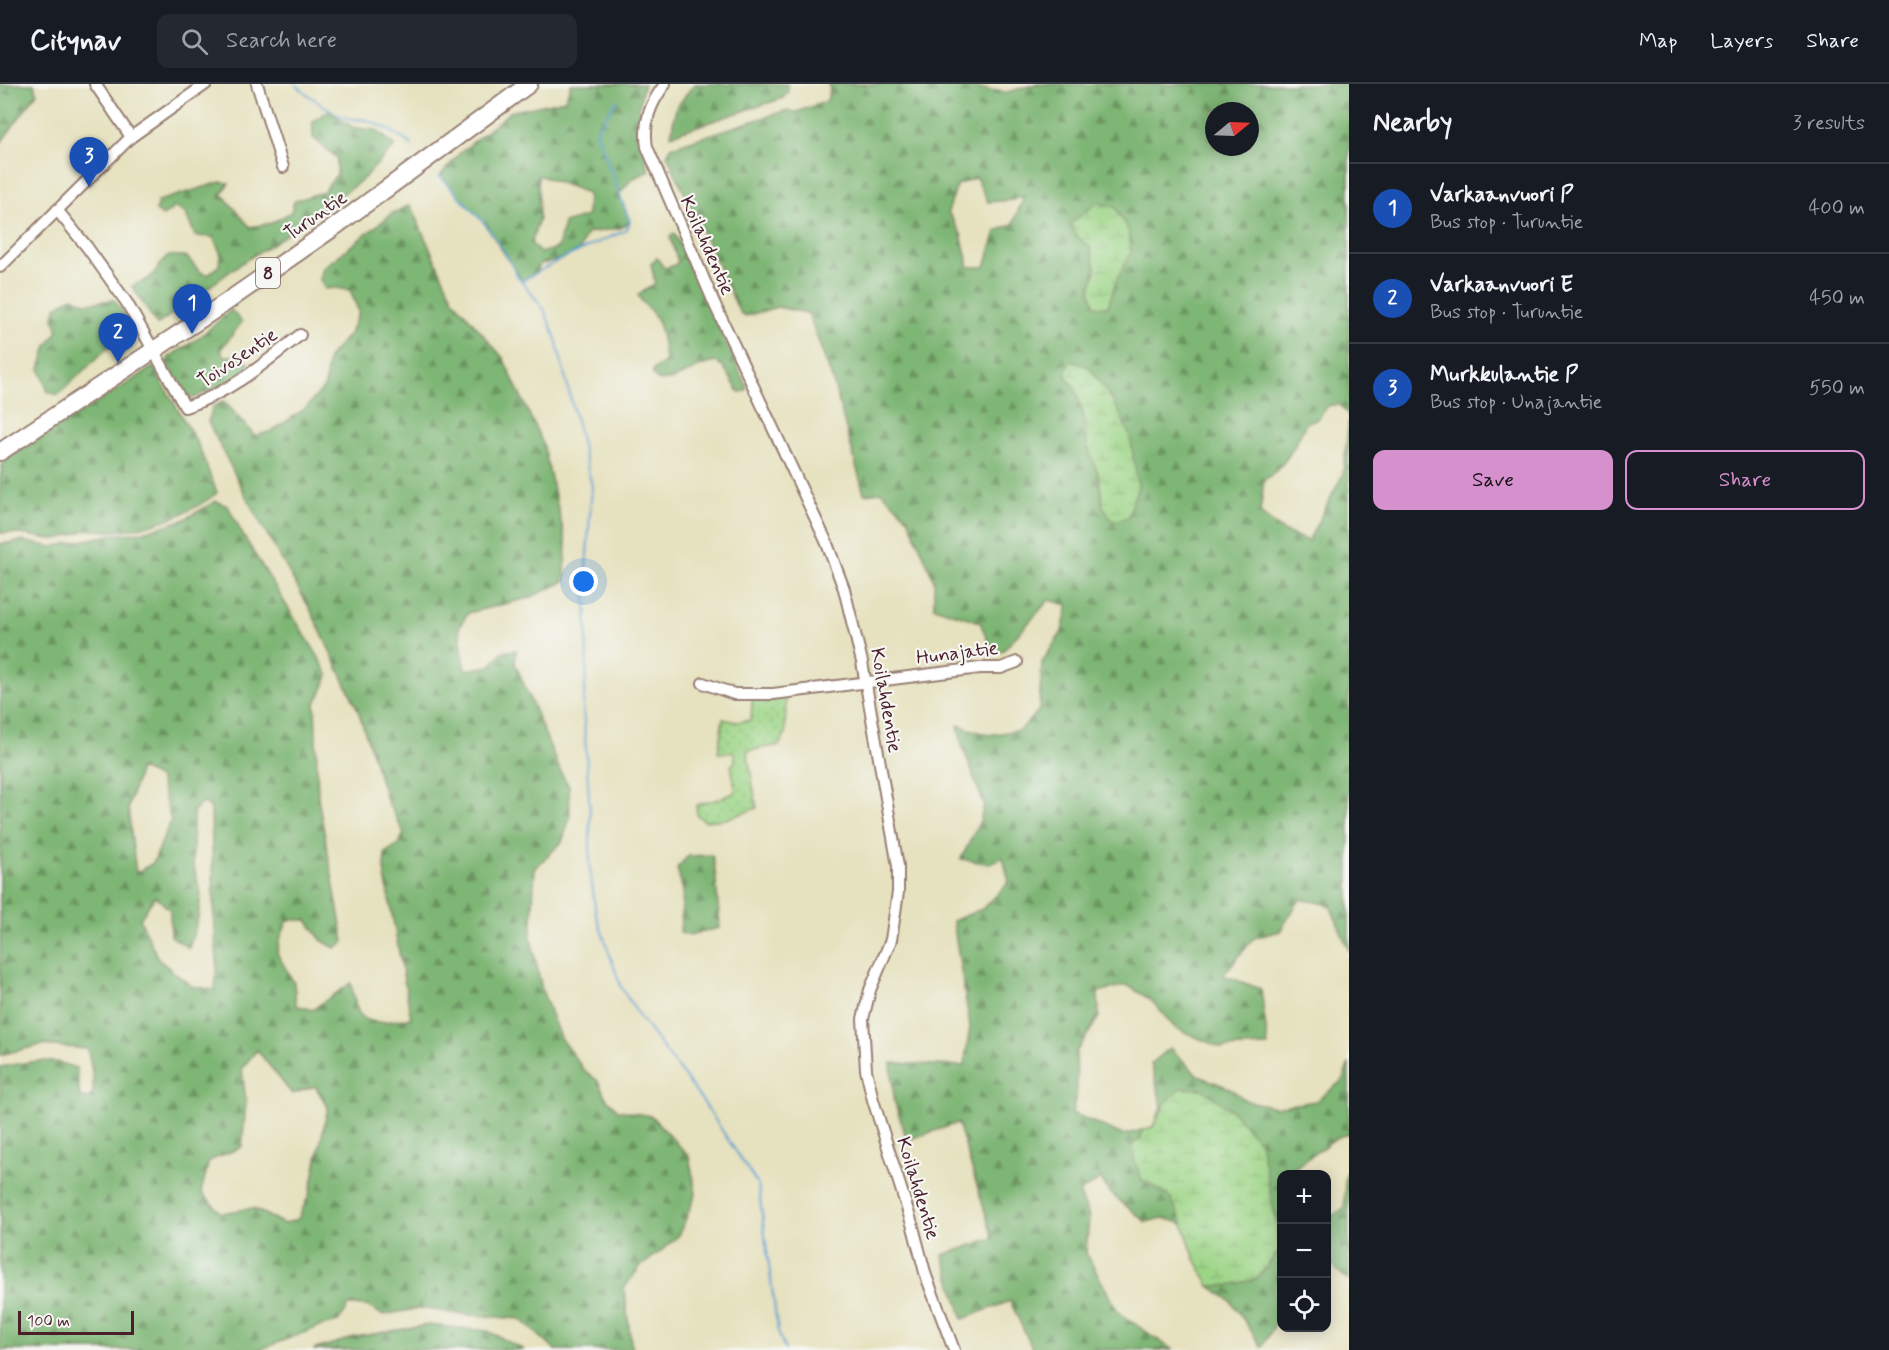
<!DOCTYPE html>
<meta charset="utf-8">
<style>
body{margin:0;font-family:Mynerve,sans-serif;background:#242831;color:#f1f3f6}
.controls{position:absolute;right:18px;bottom:18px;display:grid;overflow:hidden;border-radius:12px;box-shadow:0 3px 15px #0003}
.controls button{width:54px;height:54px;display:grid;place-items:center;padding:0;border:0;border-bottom:2px solid #363941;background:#171b24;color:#f1f3f6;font:30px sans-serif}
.compass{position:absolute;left:1205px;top:18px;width:54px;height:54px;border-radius:50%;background:#171b24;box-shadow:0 3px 15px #0003;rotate:71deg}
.scale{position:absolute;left:18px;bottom:15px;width:116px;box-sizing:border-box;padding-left:6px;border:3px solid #4a1f2b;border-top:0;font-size:16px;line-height:21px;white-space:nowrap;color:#4a1f2b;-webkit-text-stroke:4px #f6f6f2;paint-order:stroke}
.you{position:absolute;left:584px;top:498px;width:21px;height:21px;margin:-15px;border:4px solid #fff;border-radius:50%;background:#1a73e8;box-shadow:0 0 0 9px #1a73e833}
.badge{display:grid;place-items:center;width:39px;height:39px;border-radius:50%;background:#d690ce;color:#fff;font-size:20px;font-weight:700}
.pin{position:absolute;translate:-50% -50px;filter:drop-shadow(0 2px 3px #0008)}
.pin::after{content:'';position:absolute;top:32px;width:21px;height:18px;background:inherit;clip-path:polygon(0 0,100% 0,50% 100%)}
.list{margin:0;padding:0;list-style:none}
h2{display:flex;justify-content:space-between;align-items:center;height:78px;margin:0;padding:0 24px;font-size:26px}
h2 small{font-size:20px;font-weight:400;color:#9ea1a6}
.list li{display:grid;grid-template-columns:39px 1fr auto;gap:18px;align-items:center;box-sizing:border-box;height:90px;padding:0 24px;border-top:2px solid #363941}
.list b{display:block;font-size:22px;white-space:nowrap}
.list p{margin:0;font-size:20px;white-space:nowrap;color:#9ea1a6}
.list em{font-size:20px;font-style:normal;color:#9ea1a6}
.actions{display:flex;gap:12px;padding:18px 24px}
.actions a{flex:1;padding:14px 0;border:2px solid #d690ce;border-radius:12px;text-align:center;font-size:21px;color:#d690ce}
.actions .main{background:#d690ce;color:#111}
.icon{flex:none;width:33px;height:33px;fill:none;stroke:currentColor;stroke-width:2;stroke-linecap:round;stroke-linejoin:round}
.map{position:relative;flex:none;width:1349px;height:1266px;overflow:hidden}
header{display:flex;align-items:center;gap:36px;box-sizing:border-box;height:84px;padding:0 30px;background:#171b24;border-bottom:2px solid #363941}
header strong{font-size:28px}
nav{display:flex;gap:33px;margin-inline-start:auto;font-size:21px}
.search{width:420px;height:54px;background:#242831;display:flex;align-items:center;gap:15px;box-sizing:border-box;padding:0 21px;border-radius:12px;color:#9ea1a6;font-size:22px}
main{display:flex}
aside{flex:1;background:#171b24}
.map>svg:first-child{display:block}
.grass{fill:url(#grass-dots);stroke:#747a59;stroke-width:1.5}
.forest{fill:url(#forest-firs);stroke:#646a50;stroke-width:1.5;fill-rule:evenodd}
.wetland{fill:url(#wetland-marsh);stroke:#747a59;stroke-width:1.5}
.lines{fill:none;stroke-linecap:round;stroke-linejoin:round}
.stream{stroke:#5ea0d2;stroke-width:2}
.minor-casing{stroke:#988074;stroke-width:14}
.highway-casing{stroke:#988074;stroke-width:20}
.minor{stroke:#fff;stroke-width:10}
.highway{stroke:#fff;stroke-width:16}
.labels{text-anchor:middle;stroke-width:4.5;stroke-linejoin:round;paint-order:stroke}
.shield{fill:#f6f6f2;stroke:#7e6067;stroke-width:1.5}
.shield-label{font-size:18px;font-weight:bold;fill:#4a1f2b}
.street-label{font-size:20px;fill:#4a1f2b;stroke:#f6f6f2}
</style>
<header>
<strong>Citynav</strong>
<div class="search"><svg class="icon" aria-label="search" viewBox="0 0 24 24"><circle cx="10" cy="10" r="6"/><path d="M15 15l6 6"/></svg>Search here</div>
<nav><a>Map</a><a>Layers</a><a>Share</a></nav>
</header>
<main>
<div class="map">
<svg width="1349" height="1266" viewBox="0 0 1349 1266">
<defs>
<pattern id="grass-dots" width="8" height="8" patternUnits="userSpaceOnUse" patternTransform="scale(1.5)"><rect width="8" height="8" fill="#9dd587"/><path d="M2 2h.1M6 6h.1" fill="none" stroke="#89b675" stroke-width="1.8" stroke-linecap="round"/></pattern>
<pattern id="forest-firs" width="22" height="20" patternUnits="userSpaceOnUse" patternTransform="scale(1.5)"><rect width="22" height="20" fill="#7eb674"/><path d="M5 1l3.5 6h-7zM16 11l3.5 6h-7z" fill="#69935f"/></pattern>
<pattern id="wetland-marsh" width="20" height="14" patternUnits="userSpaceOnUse" patternTransform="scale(1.5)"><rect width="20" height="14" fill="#9dd587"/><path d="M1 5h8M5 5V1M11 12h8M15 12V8" fill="none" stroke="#89b675"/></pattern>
</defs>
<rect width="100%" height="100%" fill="#f6f6f2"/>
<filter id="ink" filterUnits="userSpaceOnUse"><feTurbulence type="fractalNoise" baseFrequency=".0167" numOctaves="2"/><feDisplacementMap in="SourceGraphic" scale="12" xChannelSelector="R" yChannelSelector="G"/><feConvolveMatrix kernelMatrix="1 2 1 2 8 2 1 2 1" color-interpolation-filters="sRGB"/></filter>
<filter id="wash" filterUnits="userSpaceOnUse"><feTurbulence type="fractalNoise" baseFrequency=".008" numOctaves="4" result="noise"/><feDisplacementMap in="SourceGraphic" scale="24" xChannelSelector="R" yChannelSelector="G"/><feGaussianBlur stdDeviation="1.35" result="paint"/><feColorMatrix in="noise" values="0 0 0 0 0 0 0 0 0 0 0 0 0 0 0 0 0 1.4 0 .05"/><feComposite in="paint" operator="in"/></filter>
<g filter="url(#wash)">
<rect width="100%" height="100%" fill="#e6e1be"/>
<path class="grass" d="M752,616h34l-1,36 -6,9 -32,6 10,57 -31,11 -21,2 -8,-6 -1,-10 23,-6 17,-7 -5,-26 4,-4 -1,-10 -16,1 5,-34 14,3 14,-2z"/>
<g class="forest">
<path d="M0,0h34l3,9 -37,51z"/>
<path d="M571,0h73c-10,33 -4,55 5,87l-17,8 -13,15 11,28 -10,6 -33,5 -8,18 -20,9 -19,4 -3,8 -15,9 -37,-57 -45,-48 20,-23 50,-41 55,-12zM538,91l50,18 -1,23 -23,7 -6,25 -18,5 -9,-10 8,-24z"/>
<path d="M694,0h93l1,8 -5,6 -112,37 5,-27z"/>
<path d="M828,0h142l4,4 33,4 29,-8h313v867l-19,-46 -30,-6 -20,32 -26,7 -31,37 38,14 7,57 -47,2 -46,-20 -24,-28 -24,-15 -29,7 1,25 -23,35 1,38 -5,23 51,22 30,-8 9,-21 -11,-42 19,-16 29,28 30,12 18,13 29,6 40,-6 27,-21 6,-17v70l-13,5 -40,29 -3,7h-11l-1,140 -19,33 -31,-46 -21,-15 -15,-27 -12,-35 -20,-6 -17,4 -36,-29 -9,-14 -22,13 10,25 -3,36 33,60 54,37h-140l-23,-49 -47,18 -20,-64 50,-17 -35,-115 -51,17 -13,-40 -3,-37 73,3 6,-39 -17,-106 31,-13 25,-26 -6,-25 -14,7 -28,-5 19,-38 4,-16 -22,-60 -4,-20 30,10 32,-5 19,-20 3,-48 20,-30 6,-27 -19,-5 -47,52 -11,-3 -11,-27 -46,-15v-27l-26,-62 -26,-26 -18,2 -31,-113 -25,-68 -31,-6 -31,9 -6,-3 -73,-158 4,-8 113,-36 13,1 30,-11 3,-11zM1214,27h36v36h-36zM976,93l12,25 25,-2 11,-4 -11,28 -17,7 -11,36h-16l-8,-33 -13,-22 9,-27zM1090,163l26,34 -8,26 -18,-15 6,-22zM1075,304l53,129 -25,-11 -4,-30 -12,-30 -4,-32zM1339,320l10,12 -6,58 -35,67 -25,-10 -23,-18 4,-33c21,-12 32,-36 42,-57l13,-5 8,-12z"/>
<path d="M329,27l25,17 23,2 18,16 -34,35 -92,65 -26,16 -86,63 -25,-39 18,-8 17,-22h19l14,16 8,3 11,-9 1,-14 -7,-15 -18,-1 -9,-22 -11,-7 -12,9 -7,-5 2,-10 63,-19 8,1 -7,11 28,33 22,-4 19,-11 3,-11 29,-9 14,-18v-16l-24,-20v-17z"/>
<path d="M410,121l43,94 50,59 40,86 23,99 -1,38 -36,17 -61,15 -9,14 6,43 26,-4 11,-14 14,-2 -1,13 47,112 7,11 1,32 -8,24 -27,26 -4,71 11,51 18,48 24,32 14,11 8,17 12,12 33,6 38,40 7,38 -17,41 -19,17 -20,15 -16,21 8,62h-77l-34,-31 -62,-5 -38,-6 -38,7 -16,-9 -19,-1 -3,8 -7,9 -17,4 -62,24h-259v-283c30,-5 46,-11 76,1l4,29 9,1 4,-5v-15l-5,-29 -47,-4 -41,10v-511l23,-3 29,6 58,-12 33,-3 40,-12 33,-19 12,5 16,31 74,119 10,19 -6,17 -7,12 3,94 26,144 -9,6 -14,-8 -14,-20h-19l-8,19 -3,14 17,30 2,22 16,5 39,-27c2,8 3,20 7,28 8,18 38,9 53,7l-27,-148 1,-17 14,-9 5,-11 -17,-32 -29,-91 -48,-101 -57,-99 -45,-88 5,-15 11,-6 31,35 17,-5 34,-23 19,-22 3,-28 22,-25 9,-21 -9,-22 -15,-2 -10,1 -5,-9 3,-12 70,-55zM140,684l19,10 12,42 -18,43 -17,10 -8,-65zM203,718l8,6 3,107 3,48 -2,27 -24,-4 -33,-27 -18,-40 15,-23 15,14 1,26 18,12 9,-30 3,-23 -8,-31v-52zM257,966l35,44 23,-8 13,21 -18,86 -12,26 -14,5 -31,-16 -32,5 -20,-21 8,-31 33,-14 4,-44 -4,-35z"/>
<path d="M674,149l73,154 -1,4 -7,1 -16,-26 -7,-4c-5,1 -10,2 -15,4 -15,6 -27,17 -44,14l-5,-7 2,-4 11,-7c-1,-13 -4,-38 -12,-48 -6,-9 -10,-8 -15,-19l17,-12 -4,-19 6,-6 7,10 9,-2 5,-4 -8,-25z"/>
<path d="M72,213l14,6 28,-3 17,22 3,8 -19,11 -57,54 -10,-3 -8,-23 7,-23 11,-15 -4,-13 2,-11z"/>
<path d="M231,226l11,12 -21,27 2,7h16l10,8 -5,11 -50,23h-8l-20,-35 3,-6 30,-19z"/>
<path d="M153,283l45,77 19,49c-28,22 -67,35 -103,38 -9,1 -19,-3 -28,-1 -11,3 -24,10 -36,9 -16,-2 -33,-8 -50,-6v-54l3,-17z"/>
<path d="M712,771c5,19 4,30 6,49 0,9 3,15 1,24l-31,7 -8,-2 3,-42 -6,-23 11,-12z"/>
<path d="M1349,1083v114l-22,-20 -1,-41 18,-12 1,-30z"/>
<path d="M428,1241l60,6 36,19h-211l42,-13z"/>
</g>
<g class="wetland">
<path d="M1097,119l18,4 13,22 3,23 -15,29 -8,26 -13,-1 -5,-15 6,-21 -6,-23 -13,-10 -7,-13z"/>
<path d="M1070,277l19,6 26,37 15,32 8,50 -10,31 -15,4 -10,-15 -4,-30 -12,-30 -4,-32 -8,-26 -10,-13z"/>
<path d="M1182,1004l20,1 29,21 29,32 15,75 5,32 -23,30 -28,6 -19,1 -15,-27 -12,-35 -12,-26 -30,-19 -7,-20 -2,-15 9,-5 2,-9 10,-3c8,-17 13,-28 29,-39z"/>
</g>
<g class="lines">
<g class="stream">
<path d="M295,0c10,9 39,31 52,34 4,2 9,1 14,1 19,4 35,15 51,26"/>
<path d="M440,92l45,48 20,29 13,24 26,32 12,30 36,147 -6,82 1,98 -4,41 7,105v57l6,46 25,72 18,29 65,87 54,82 20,147 7,18"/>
<path d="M522,197l37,-21 67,-30 4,-8 -34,-91 20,-30"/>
</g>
</g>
</g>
<g filter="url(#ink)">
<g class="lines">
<g class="minor-casing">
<g id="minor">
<path d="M95,0l36,53"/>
<path d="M257,0l26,83"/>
<path d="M665,0c-15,20 -22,38 -18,63l68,158 111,236 18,48 18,73 36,204v26l-7,48 -21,50 -7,29 3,51 7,30 40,127 13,49 28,74"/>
<path d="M57,126l30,37 40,56 58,104c43,-13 80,-44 115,-72"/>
<path d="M0,183l131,-130 75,-53"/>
<path d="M703,599l31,11h39l207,-26h21l16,-6"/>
</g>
</g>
<g class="highway-casing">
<path id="highway" d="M0,368l225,-149 108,-75 196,-144"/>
</g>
<use href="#minor" class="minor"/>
<use href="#highway" class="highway"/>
</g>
</g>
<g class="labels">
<rect class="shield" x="256" y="174" width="24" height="30" rx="4.5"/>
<g class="shield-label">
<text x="268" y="195">8</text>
</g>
<g class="street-label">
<text transform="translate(315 131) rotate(-35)" y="7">Turuntie</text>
<text transform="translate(708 161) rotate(66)" y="7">Koilahdentie</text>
<text transform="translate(237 273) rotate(-34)" y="7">Toivosentie</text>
<text transform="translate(957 568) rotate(-7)" y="7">Hunajatie</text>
<text transform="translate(887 616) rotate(80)" y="7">Koilahdentie</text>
<text transform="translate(919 1104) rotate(73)" y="7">Koilahdentie</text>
</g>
</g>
</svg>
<div class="controls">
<button>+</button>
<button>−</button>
<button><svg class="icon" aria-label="locate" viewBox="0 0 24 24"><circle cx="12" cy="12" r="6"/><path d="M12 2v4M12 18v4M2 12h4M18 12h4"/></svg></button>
</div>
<svg class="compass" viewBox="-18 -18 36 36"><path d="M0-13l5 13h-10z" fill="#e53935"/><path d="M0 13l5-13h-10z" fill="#9ea1a6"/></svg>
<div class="scale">100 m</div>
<div class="you"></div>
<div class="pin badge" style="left:192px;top:250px;background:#1a4fb4">1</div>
<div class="pin badge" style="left:118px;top:279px;background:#1a4fb4">2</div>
<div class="pin badge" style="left:89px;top:103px;background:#1a4fb4">3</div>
</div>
<aside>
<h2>Nearby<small>3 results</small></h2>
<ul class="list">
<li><span class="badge" style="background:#1a4fb4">1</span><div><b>Varkaanvuori P</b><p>Bus stop · Turuntie</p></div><em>400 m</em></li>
<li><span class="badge" style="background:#1a4fb4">2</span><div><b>Varkaanvuori E</b><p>Bus stop · Turuntie</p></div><em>450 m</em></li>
<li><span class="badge" style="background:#1a4fb4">3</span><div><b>Murkkulantie P</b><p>Bus stop · Unajantie</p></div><em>550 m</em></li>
</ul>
<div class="actions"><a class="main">Save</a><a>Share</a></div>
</aside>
</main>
